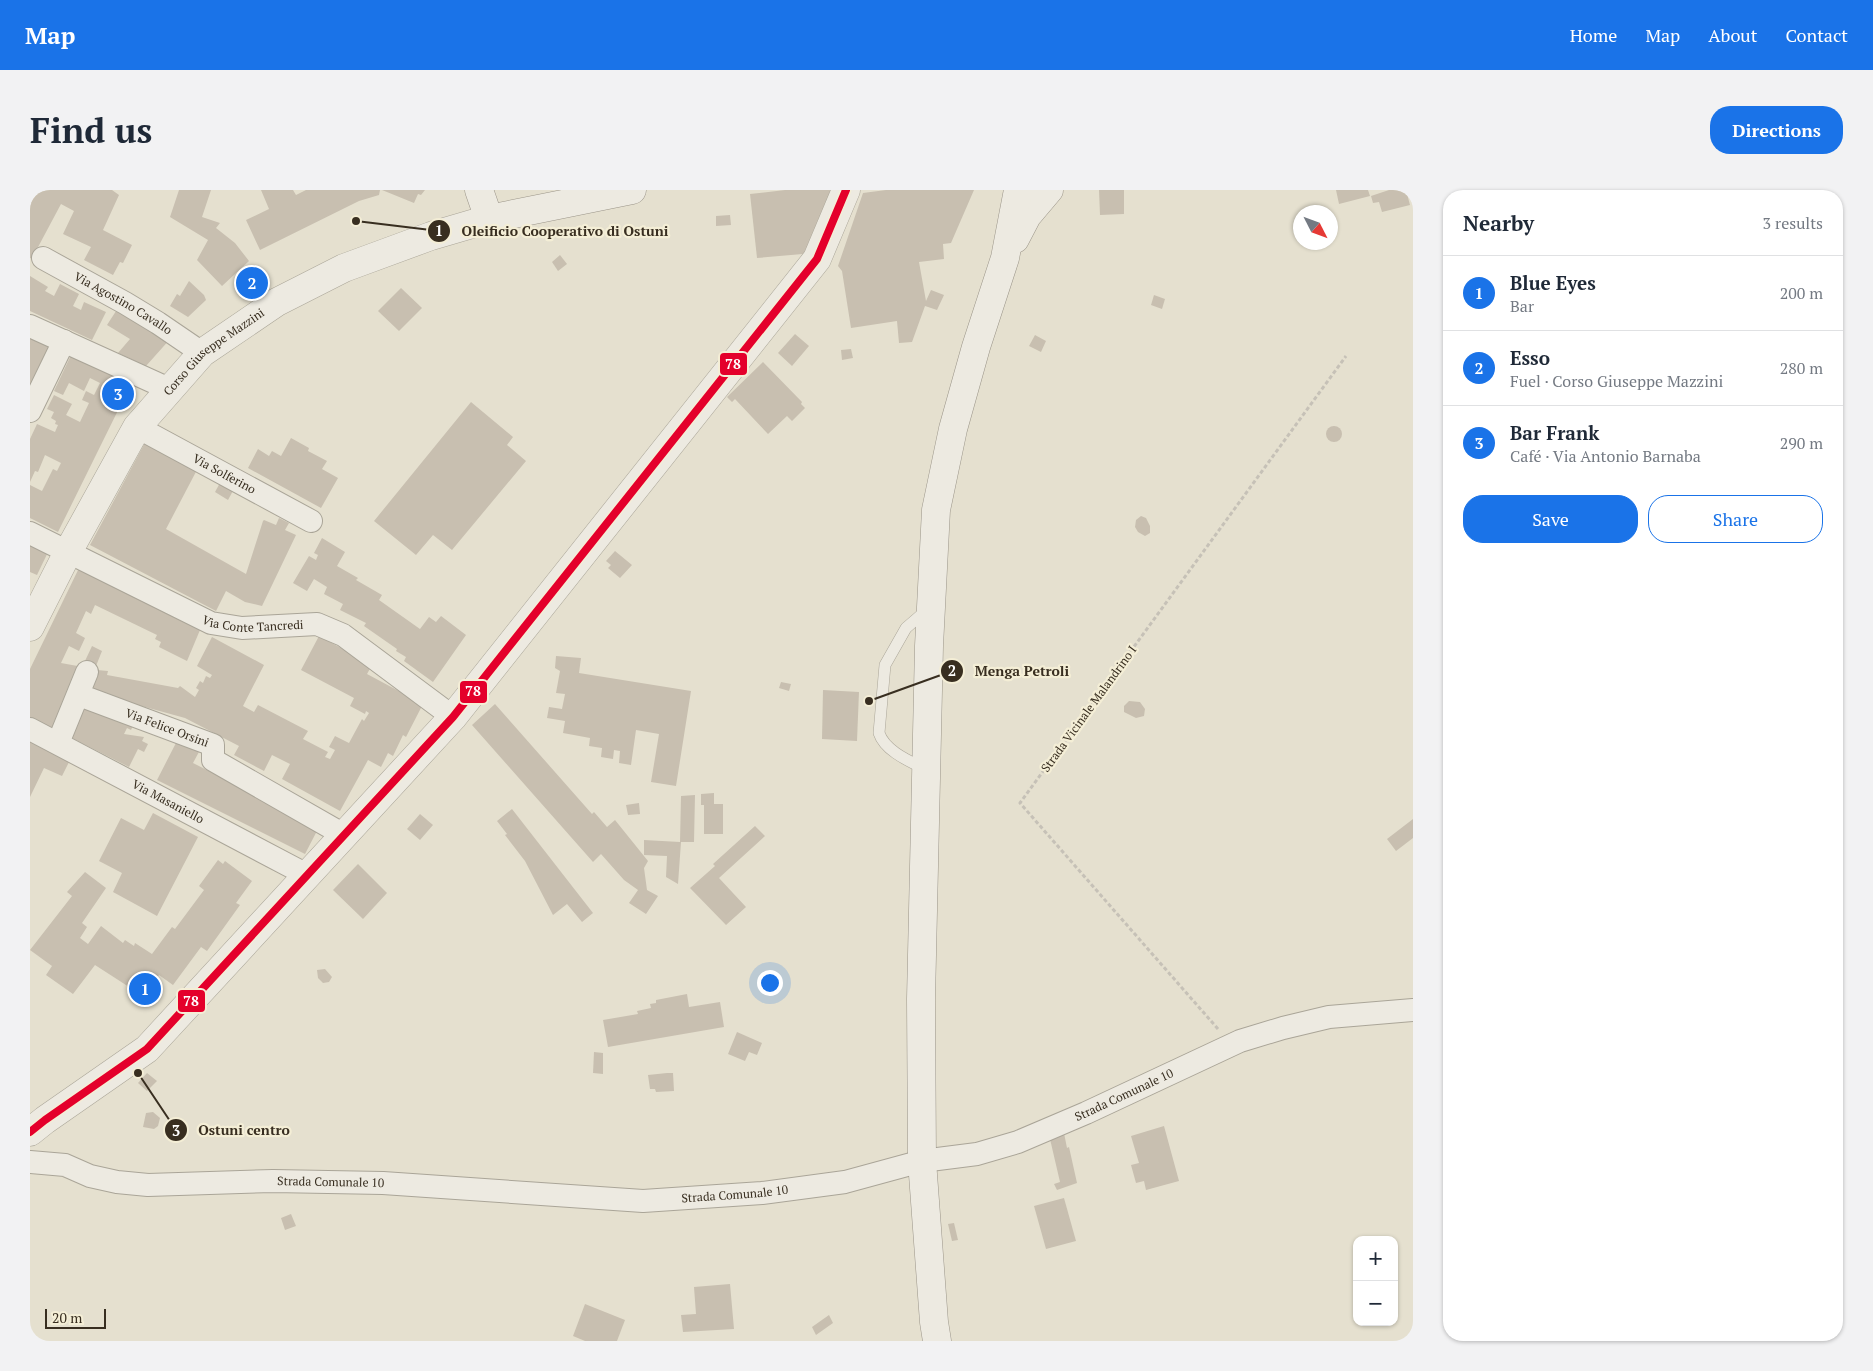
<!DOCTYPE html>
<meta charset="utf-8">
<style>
body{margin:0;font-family:"PT Serif",serif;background:#f2f2f3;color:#1f2937}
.controls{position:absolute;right:15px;bottom:15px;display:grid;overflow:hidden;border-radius:10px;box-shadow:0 1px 4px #0004}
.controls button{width:45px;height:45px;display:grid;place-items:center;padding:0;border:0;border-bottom:1px solid #e0e1e3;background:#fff;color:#1f2937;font:25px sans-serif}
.compass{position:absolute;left:1263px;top:15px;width:45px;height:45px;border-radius:50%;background:#fff;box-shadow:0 1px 4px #0004;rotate:132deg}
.scale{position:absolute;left:15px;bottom:12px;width:61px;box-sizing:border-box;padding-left:5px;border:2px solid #382e20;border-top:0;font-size:14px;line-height:18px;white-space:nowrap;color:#382e20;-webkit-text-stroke:4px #f4eed6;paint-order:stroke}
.you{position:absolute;left:739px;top:792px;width:18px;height:18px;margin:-12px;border:4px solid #fff;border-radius:50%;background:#1a73e8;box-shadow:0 0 0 8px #1a73e833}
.badge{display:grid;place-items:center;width:32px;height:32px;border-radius:50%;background:#1a73e8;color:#fff;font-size:16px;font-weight:700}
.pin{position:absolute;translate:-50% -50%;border:2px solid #fff;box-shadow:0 1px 5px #0006}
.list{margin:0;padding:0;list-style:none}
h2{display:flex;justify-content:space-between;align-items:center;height:65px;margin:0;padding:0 20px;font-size:21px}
h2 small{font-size:16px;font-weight:400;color:#747a83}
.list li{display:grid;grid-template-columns:32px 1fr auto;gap:15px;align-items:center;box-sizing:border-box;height:75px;padding:0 20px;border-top:1px solid #e0e1e3}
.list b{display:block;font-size:19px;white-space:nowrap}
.list p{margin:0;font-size:16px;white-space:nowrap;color:#747a83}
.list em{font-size:16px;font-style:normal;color:#747a83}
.actions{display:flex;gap:10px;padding:15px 20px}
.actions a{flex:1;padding:11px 0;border:1px solid #1a73e8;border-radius:20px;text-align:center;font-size:18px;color:#1a73e8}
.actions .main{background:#1a73e8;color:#fff}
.map{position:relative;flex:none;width:1383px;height:1151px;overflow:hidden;border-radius:20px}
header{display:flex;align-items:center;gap:30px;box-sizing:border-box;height:70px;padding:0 25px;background:#1a73e8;color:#fff}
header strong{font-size:24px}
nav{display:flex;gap:28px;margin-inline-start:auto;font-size:18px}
.intro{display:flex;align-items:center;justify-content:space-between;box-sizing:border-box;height:120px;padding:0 30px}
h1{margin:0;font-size:35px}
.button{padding:12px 22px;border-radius:20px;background:#1a73e8;color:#fff;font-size:18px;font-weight:700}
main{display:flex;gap:30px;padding:0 30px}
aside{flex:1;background:#fff;border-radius:20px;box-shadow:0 1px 4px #0004}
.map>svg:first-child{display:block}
.building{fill:#c8bfb0}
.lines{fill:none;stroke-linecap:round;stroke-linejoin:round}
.service-casing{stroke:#aaa598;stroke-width:12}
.minor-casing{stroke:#aaa598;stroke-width:24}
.tertiary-casing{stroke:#aaa598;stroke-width:29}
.secondary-casing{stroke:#9a9488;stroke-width:29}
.path{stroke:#c6c1b7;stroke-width:3;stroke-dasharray:4 2.5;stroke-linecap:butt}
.service{stroke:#edeae1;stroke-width:11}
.minor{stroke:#edeae1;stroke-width:22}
.tertiary{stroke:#edeae1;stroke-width:28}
.secondary{stroke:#edeae1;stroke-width:28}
.bus-1-casing{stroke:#f4eed6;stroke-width:11}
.bus-1{stroke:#e4002b;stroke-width:8}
.labels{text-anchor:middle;stroke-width:4.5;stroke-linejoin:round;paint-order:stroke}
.street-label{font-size:12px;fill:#382e20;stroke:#f4eed6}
.leader{fill:none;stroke:#382e20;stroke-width:2}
.callout-dot{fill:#382e20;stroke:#f4eed6;stroke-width:2}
.mark-label{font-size:15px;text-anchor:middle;font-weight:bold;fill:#fff}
.callout-label{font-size:14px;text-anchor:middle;font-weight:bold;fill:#382e20;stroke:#f4eed6;stroke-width:4.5;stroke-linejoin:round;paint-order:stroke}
.line-badge{stroke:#f4eed6;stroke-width:2}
.badge-label{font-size:14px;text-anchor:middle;font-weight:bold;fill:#fff}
</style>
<header>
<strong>Map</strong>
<nav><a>Home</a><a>Map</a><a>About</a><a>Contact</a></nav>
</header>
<div class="intro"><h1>Find us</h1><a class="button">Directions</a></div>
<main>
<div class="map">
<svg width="1383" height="1151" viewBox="0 0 1383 1151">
<rect width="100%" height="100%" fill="#e5e0cf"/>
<g class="building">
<path d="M0,0h82l7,5 -16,35 29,15 -9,18 -3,-1 -7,13 -29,-15 7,-13 -28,-13 11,-23 -13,-7 -24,45 -2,11 -5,-2z"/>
<path d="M149,0h32l-9,27 18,6 -4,5 19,15 14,18 -27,25 -25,-26 11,-20 -38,-23z"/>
<path d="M231,0h32l3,5 10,-5h74l-1,5 -20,6 -99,49 -14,-30 23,-11z"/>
<path d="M352,0h43l-4,5 -3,-1 -4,9z"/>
<path d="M755,0h51l-22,63 -57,5 -7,-64z"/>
<path d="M856,0h88l-23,53 -8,1 1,15 -25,3 7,39 5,-11 13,5 -7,15 -12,-4 -13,36 -13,1 -2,-22 -46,7 -9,-57 -4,-5 25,-73z"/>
<path d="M1069,0h25v24l-24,1z"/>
<path d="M1306,0h32l2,6 -31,8z"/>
<path d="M1359,0h17l4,15 -28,7 -3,-10 -6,1 -2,-7z"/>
<path d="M700,25l1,10 -15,1v-10z"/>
<path d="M530,65l7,9 -9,7 -6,-9z"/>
<path d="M0,86l18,11 -3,4 9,5 6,-12 19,10 -6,12 8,4 3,-8 22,10 -14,28 -62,-29z"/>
<path d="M159,91l15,14 2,5 -18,17 -18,-11 7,-12 3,2z"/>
<path d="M371,98l21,20 -23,23 -21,-20z"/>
<path d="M1124,105l11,4 -3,10 -11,-4z"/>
<path d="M88,118l53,30 -25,28 -28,-13 12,-14 -23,-14z"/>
<path d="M0,143l24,12 -24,50z"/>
<path d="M765,144l14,12 -17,20 -14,-13z"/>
<path d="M1005,145l11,6 -5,11 -12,-6z"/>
<path d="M821,159l2,9 -11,2 -1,-10z"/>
<path d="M42,163l60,29 -74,150 -28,-14v-33l12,6 11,-22 4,2 4,-8 -16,-8 -7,17 -3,-1 -5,11v-43l7,-15 18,8 3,-7 -3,-1 1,-3 -5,-3 3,-6 -7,-3 7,-14 18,9 -6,11 14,7 9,-19 -7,-3 4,-9 8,4 6,-12 -10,-5 -6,13 -15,-8 -6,12 -9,-4z"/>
<path d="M733,172l39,40 -1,2 4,4 -13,13 -5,-5 -19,18 -33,-35 -3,3 -5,-5z"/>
<path d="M441,212l42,35 -6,8 19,16 -74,89 -19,-15 -17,20 -42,-34z"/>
<circle cx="1304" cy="244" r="8"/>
<path d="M261,248l18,10 -1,3 19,10 -5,8 16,9 -17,30 -73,-40 10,-19 11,7 3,-5 9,5z"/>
<path d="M117,249l52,27 -33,63 80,45 17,-53 1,-1 12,5 3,-7 10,5 -4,7 11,5 -34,71 -17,-4 -19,-11 -10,20 -126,-66z"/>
<path d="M191,291l13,8 -6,11 -13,-8z"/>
<path d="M1111,326l5,2 4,8v7l-5,3 -7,-4 -3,-5 1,-7z"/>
<path d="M0,348l20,10 -13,27 -7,-3z"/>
<path d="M292,348l23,14 -8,14 21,12 -2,2 26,15 -3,5 41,29 9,-12 7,5 5,-6 25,19 -33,47 -29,-21 2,-4 -10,-6 1,-2 -33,-23 2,-3 -26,-13 3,-6 -19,-10 3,-7 -13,-8 -7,12 -14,-8 16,-27 7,4 2,-5 -4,-2z"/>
<path d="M585,361l17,14 -12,13 -12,-10 3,-3 -5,-4z"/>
<path d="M50,376l120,64 -13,31 -28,-14 2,-5 -6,-3 2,-4 -62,-30 -4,9 -5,-3 -10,22 9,5 -6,13 -10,-5 -8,17 22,4 -25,64 -28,-13v-49z"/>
<path d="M289,446l53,29 -5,9 56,30 -17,33 -3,-2 -10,21 -5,-3 -7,14 -13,-7 -28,51 -58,-32 8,-15 -18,-9 -8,16 -30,-16 5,-9 -54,-28 -98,-27 10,-21 11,1 -1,4 71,13 2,-2 15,11 4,-7 -3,-2 4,-7 3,2 3,-7 4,2 2,-3 -15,-9 15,-29 52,28 -21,41 11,6 4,-7 50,26 -5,8 25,13 -3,5 5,2 5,-9 -6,-3 6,-11 14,7 13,-24 2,2 5,-8 -3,-2 -1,3 -15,-8 4,-8 -53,-28z"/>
<path d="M62,456l10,5 -6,15 -11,-5z"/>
<path d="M526,466l25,2 -2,15 112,18 -15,95 -25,-4 8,-48 -23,-4 -5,35 -12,-2 1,-12 -6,-1 -1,9 -12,-2 1,-9 -13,-2 1,-8 -27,-5 2,-12 -18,-3 2,-11 13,2 3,-15 -9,-1 4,-22 -5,-3z"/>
<path d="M751,492l10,2 -2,7 -10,-3z"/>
<path d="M793,500l36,2 -2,49 -35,-2z"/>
<path d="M1099,511l11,1 5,7 -1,7 -8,2 -12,-6v-6z"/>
<path d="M52,512l55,15 -6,13 -4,-2 -3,6 20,3 -2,4 6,3 -4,8 -6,-3 -9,18 -61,-31z"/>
<path d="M465,514l97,110 2,-2 13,15 8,-7 33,41 -4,7 3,22 11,6 -12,18 -17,-11 9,-13 -14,-10 -23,-26 -8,8 -121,-137z"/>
<path d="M0,545l42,21 -10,20 -18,-8 -14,29z"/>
<path d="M148,549l22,11 -7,13 126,64 -14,27 -148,-74z"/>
<path d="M684,603v11h9v30h-19v-29h-3v-11z"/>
<path d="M665,605l-1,47h-13l-3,42 -12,-7 1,-21 -23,-1v-15l36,2 1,-46z"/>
<path d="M609,613l1,11 -12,1 -2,-10z"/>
<path d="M482,619l81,104 -11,9 -15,-18 -14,11 -28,-54 -20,-26 2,-1 -10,-13z"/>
<path d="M123,623l45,24 -41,79 -44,-24 9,-19 -23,-12 22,-43 23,12z"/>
<path d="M390,624l13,11 -13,15 -13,-11z"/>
<path d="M1383,629v19l-17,13 -9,-12z"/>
<path d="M725,636l10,10 -46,42 27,29 -20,18 -36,-37 25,-22 -2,-2z"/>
<path d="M188,670l5,4 2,-3 27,20 -16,22 4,2 -33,46 -6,-4 -28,38 -14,-10 -16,21 -48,-31 -22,29 -27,-19 6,-9 -22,-16 42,-54 -5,-4 18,-20 21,16 -24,35 5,4 -7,11 8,6 13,-18 22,17 2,-3 9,6 1,-3 17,11 20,-27 3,2 29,-39 -5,-4z"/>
<path d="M328,674l29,29 -24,26 -30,-29z"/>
<path d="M295,779l7,8 -3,5 -6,1 -5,-5 -1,-8z"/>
<path d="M657,804l2,13 31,-5 4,25 -116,20 -5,-27 35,-6 -1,-3 14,-3 -1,-4 6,-1v-3z"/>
<path d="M707,842l25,11 -5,12 -8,-3 -4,9 -17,-7z"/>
<path d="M564,862l9,1v21l-10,-1z"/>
<path d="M117,883l10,8 -10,10 -9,-8z"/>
<path d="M637,883h6l1,18 -18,1 -1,-3h-5l-2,-14z"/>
<path d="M123,922l7,6 -2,8 -4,3 -11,-2 3,-14z"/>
<path d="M1134,936l15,55 -33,9 -2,-9 -8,2 -5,-18 8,-2 -8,-27z"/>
<path d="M1034,943l3,15 2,-1 8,36 -20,7 -3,-6 6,-2 -10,-43z"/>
<path d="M1034,1008l12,43 -30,8 -12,-43z"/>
<path d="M261,1024l5,12 -11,4 -4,-12z"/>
<path d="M924,1033l4,17 -6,1 -4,-17z"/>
<path d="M700,1094l4,45 -51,3 -2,-17 15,-1 -2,-27z"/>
<path d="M555,1114l40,16 -8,21h-32l-12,-5z"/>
<path d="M799,1125l4,8 -17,12 -4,-8z"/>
</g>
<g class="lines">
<g class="service-casing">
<path id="service" d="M895,579c-16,-8 -40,-18 -46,-36l6,-68 21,-37 22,-19"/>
</g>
<g class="minor-casing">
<g id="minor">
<path id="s1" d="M13,68l82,45 33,20 44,30"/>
<path d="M0,136l139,63"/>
<path d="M0,221l34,-70"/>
<path id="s2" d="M107,237l174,94"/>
<path id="s3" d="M0,343l181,90 31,5 75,-4 26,11 110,82"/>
<path id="s4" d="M49,505l134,50v15l131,75"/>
<path id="s5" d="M0,539l277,146"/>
<path d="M28,553l29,-71"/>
<path id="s6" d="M0,972l35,3 25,11 27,6 31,3 125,-4 110,2 260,18 119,-8 83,-11 77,-21 55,-7 41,-12 68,-29 154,-72 43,-13 46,-11 84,-7"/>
</g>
</g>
<g class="tertiary-casing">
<g id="tertiary">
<path id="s7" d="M0,437l38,-75 69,-125 65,-74 75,-51 67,-34 87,-32 58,-17"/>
<path d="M0,942l15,-12 102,-71 306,-332 364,-458 29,-69"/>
</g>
</g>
<g class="secondary-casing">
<g id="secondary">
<path d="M449,0l10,29 143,-29"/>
<path d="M985,49l12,-23 22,-26"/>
<path d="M907,1151l-3,-19 -12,-161 -1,-162 8,-353 7,-136 17,-81 23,-82 29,-89 13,-68"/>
</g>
</g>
<path class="path" d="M1188,839l-198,-226 326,-447"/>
<use href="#service" class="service"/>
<use href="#minor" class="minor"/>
<use href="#tertiary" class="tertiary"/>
<use href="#secondary" class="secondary"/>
<g class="bus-1-casing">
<path id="bus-1" d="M0,942l15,-12 102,-71 306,-332 364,-458 29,-69"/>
</g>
<use href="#bus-1" class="bus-1"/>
</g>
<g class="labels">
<g class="street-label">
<text dy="4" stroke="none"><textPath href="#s1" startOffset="92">Via Agostino Cavallo</textPath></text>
<text dy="4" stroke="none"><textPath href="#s7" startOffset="335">Corso Giuseppe Mazzini</textPath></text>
<text dy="4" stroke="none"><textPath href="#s2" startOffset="99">Via Solferino</textPath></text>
<text dy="4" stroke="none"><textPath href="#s3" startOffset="244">Via Conte Tancredi</textPath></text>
<text transform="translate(1059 519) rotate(-54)" y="4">Strada Vicinale Malandrino I</text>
<text dy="4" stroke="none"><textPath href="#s4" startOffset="94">Via Felice Orsini</textPath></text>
<text dy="4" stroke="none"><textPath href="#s5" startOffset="156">Via Masaniello</textPath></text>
<text dy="4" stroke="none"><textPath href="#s6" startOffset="1114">Strada Comunale 10</textPath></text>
<text dy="4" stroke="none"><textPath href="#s6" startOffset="304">Strada Comunale 10</textPath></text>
<text dy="4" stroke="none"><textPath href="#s6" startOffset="709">Strada Comunale 10</textPath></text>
</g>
</g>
<path class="leader" d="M326 31L409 41M839 511L922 481M108 883L146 940"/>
<g class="callout-dot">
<circle cx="326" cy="31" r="5"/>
<circle cx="839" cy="511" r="5"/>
<circle cx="108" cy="883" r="5"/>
<circle cx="409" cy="41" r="12"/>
<circle cx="922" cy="481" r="12"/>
<circle cx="146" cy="940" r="12"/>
</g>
<g class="mark-label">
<text x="409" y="46">1</text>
<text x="922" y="486">2</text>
<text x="146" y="946">3</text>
</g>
<g class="callout-label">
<text x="535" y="46">Oleificio Cooperativo di Ostuni</text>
<text x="992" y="486">Menga Petroli</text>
<text x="214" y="945">Ostuni centro</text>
</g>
<g class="line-badge">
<rect x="689" y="162" width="29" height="24" rx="5" fill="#e4002b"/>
<rect x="429" y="490" width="29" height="24" rx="5" fill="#e4002b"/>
<rect x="147" y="799" width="29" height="24" rx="5" fill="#e4002b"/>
</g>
<g class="badge-label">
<text x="703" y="179">78</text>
<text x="443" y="506">78</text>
<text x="161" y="816">78</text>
</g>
</svg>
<div class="controls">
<button>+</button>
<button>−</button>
</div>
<svg class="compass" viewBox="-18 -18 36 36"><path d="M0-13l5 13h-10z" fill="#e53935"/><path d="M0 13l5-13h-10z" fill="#747a83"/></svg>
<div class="scale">20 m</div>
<div class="you"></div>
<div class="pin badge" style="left:115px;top:799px">1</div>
<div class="pin badge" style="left:222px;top:93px">2</div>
<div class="pin badge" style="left:88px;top:204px">3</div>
</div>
<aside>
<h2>Nearby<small>3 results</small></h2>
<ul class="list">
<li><span class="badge">1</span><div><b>Blue Eyes</b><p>Bar</p></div><em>200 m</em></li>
<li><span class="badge">2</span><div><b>Esso</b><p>Fuel · Corso Giuseppe Mazzini</p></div><em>280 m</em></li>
<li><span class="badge">3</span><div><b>Bar Frank</b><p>Café · Via Antonio Barnaba</p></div><em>290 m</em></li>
</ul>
<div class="actions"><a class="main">Save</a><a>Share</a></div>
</aside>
</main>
